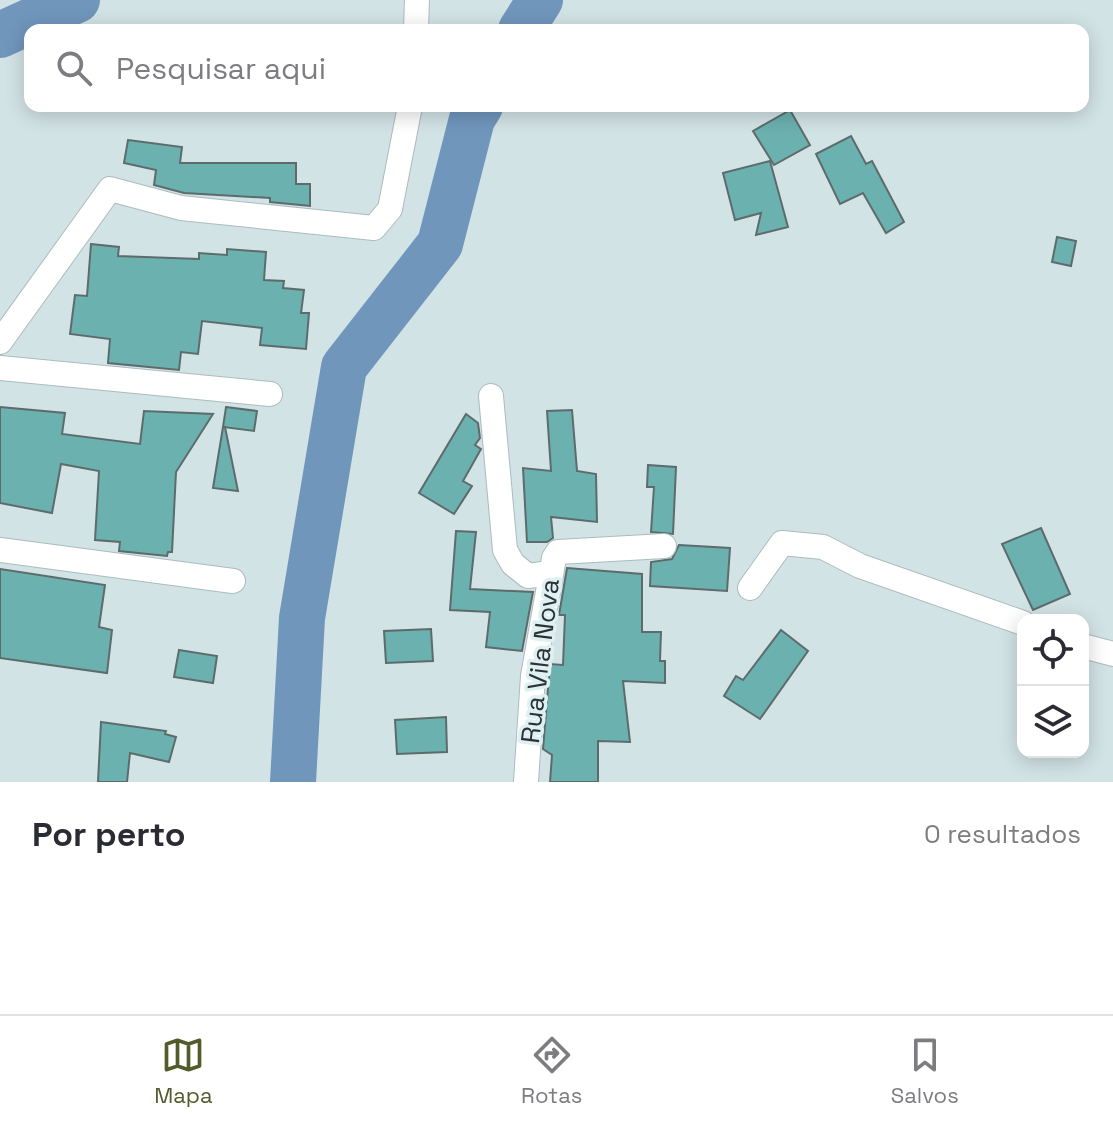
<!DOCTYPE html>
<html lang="pt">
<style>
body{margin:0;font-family:"Space Grotesk",sans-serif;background:#f7f7f7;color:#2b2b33}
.controls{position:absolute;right:24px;bottom:24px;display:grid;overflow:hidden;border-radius:16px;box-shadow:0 4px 20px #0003}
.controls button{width:72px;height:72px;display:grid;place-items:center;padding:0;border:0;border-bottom:2px solid #e1e1e2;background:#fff;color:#2b2b33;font:40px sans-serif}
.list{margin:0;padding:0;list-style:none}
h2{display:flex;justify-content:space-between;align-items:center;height:104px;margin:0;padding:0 32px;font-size:34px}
h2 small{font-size:26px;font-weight:400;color:#7c7c81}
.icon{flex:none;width:44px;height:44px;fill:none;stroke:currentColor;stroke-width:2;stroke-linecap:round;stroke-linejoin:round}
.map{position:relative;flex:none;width:1113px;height:782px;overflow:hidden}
.search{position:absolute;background:#fff;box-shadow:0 4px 20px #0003;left:24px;right:24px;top:24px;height:88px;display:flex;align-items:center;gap:20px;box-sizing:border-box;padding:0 28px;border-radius:16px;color:#7c7c81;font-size:30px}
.sheet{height:232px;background:#fff}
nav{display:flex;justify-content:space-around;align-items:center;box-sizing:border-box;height:112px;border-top:2px solid #e1e1e2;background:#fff;font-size:22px;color:#7c7c81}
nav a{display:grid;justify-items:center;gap:4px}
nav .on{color:#525c2b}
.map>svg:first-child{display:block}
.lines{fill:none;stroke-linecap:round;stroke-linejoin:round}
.river{stroke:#7096bc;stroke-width:46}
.building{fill:#6bb1af;stroke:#5d6c6b;stroke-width:2}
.minor-casing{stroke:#abbbbe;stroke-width:26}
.minor{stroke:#fff;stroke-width:24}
.labels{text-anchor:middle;stroke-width:7;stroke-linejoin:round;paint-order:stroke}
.street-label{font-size:26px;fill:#2c3233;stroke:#dff0f3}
</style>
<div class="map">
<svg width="1113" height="782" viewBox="0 0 1113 782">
<rect width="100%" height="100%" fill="#d2e3e6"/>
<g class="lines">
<g class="river">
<path d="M521,30l19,-30"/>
<path d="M0,35l77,-35"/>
<path d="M293,782l9,-164 42,-251 96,-123 32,-125 8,-13"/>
</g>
</g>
<g class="building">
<path d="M790,110l20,35 -36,20 -21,-34z"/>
<path d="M851,136l15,28 6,-3 32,61 -18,11 -23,-40 -23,11 -24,-50z"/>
<path d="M128,140l54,7 -2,16h116v21h14v22l-40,-4v-4l-86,-5 -30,-8 2,-15 -32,-7z"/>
<path d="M770,161l18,66 -32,8 5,-22 -26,7 -12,-47z"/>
<path d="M1057,237l19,4 -5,25 -19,-4z"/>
<path d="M91,244l28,3 -1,9 81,3v-6l28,2v-6l39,3 -2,28 20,1 -1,7 21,2 -3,23h8l-3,36 -46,-4 2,-17 -60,-7 -4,33 -17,-2 -2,18 -71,-7 2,-24 -40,-5 5,-39 12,1z"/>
<path d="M0,407l65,6 -3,21 78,10 4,-33 69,3 -37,58 -4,80h-4l-1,4 -48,-5 1,-9 -25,-2 4,-69 -38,-7 -9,49 -52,-10z"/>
<path d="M226,407l31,4 -3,20 -31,-4z"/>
<path d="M572,410l5,61 19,3 1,48 -46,-5 2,21 -6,4h-20l-4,-74 28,3 -4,-60z"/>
<path d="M466,414l12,9 2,15 -5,7 6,4 -18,32 9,5 -18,28 -35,-21z"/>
<path d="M223,427h2l13,64 -25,-3z"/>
<path d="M648,465l28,2 -3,67 -22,-2 3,-45h-7z"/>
<path d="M1041,528l29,66 -37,16 -31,-66z"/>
<path d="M456,531l20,1 -6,57 63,3 -11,59 -36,-4 4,-35 -40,-2z"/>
<path d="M679,545l51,3 -3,43 -77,-5 1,-24 21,-3z"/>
<path d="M567,568l75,6v58h19l-1,29h5v22l-42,-2 7,61 -32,-1v41h-48l2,-27 -9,-6 7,-85 13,1 2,-50h-6z"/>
<path d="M0,569l105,16 -6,42 13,3 -5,43 -107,-15z"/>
<path d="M431,629l2,32 -47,2 -2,-32z"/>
<path d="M781,630l27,21 -48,68 -36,-23 12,-20 7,4z"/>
<path d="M179,650l38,6 -4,27 -39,-6z"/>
<path d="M446,717l1,35 -50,2 -2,-34z"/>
<path d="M101,722l65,9 -1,3 11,3 -7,25 -39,-9 -3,29h-29z"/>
</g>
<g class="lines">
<g class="minor-casing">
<g id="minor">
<path d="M416,30l1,-30"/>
<path d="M0,342l110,-153 71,19 193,20 16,-19 20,-103"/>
<path d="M0,368l270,26"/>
<path d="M491,396l14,154 8,14 15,12 22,-3"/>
<path d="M0,550l233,31"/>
<path d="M750,588l32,-45 41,4 37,19 163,57"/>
<path d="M1083,646l30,8"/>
<path d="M526,782l7,-106 21,-118 4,-6 106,-6"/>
</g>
</g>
<use href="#minor" class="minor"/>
</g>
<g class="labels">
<g class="street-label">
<text transform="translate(540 661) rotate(-83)" y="9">Rua Vila Nova</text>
</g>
</g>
</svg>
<div class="controls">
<button><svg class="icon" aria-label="locate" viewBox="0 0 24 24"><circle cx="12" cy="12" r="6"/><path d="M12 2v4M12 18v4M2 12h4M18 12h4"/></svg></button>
<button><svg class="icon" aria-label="layers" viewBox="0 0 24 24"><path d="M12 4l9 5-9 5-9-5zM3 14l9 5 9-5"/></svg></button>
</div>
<div class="search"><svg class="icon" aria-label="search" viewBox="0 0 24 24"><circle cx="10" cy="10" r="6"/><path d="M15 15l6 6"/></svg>Pesquisar aqui</div>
</div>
<section class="sheet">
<h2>Por perto<small>0 resultados</small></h2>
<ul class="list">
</ul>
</section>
<nav>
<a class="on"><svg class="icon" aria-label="map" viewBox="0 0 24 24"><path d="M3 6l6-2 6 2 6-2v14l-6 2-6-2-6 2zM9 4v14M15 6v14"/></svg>Mapa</a>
<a><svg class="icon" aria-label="directions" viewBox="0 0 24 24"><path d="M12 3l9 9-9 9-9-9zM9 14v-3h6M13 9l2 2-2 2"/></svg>Rotas</a>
<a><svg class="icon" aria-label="saved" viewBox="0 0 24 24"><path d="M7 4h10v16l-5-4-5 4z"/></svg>Salvos</a>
</nav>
